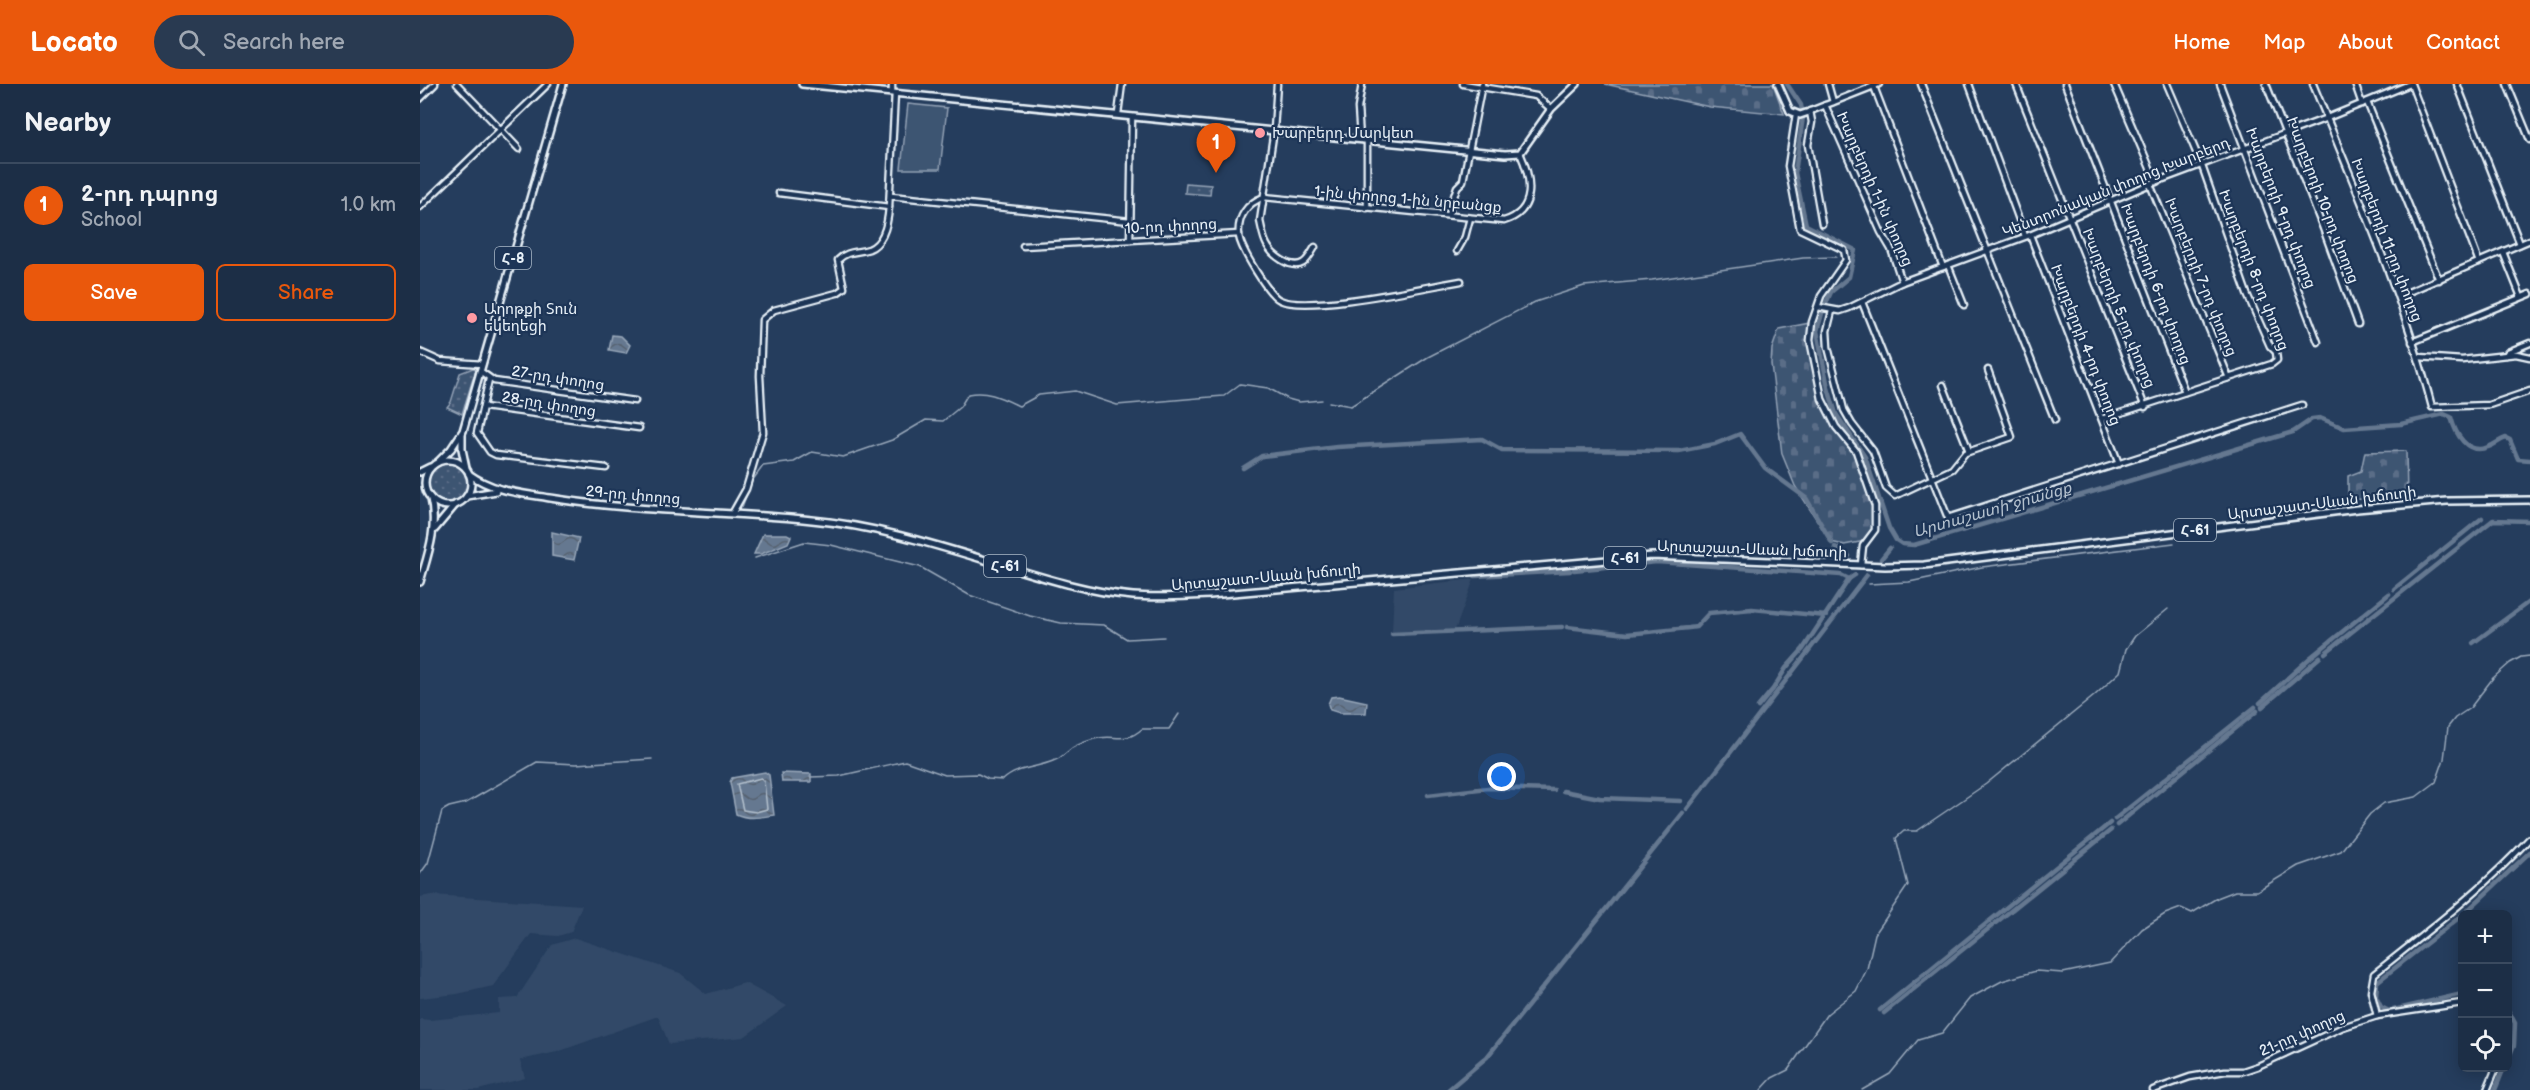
<!DOCTYPE html>
<meta charset="utf-8">
<style>
body{margin:0;font-family:"Balsamiq Sans","Noto Sans Armenian",sans-serif;background:#293a51;color:#f1f3f6}
.controls{position:absolute;right:18px;bottom:18px;display:grid;overflow:hidden;border-radius:9px;box-shadow:0 3px 15px #0003}
.controls button{width:54px;height:54px;display:grid;place-items:center;padding:0;border:0;border-bottom:2px solid #3a4a5f;background:#1c2e46;color:#f1f3f6;font:30px sans-serif}
.you{position:absolute;left:1082px;top:693px;width:21px;height:21px;margin:-15px;border:4px solid #fff;border-radius:50%;background:#1a73e8;box-shadow:0 0 0 9px #1a73e833}
.badge{display:grid;place-items:center;width:39px;height:39px;border-radius:50%;background:#ea580c;color:#fff;font-size:20px;font-weight:700}
.pin{position:absolute;translate:-50% -50px;filter:drop-shadow(0 2px 3px #0008)}
.pin::after{content:'';position:absolute;top:32px;width:21px;height:18px;background:inherit;clip-path:polygon(0 0,100% 0,50% 100%)}
.list{margin:0;padding:0;list-style:none}
h2{display:flex;justify-content:space-between;align-items:center;height:78px;margin:0;padding:0 24px;font-size:26px}
h2 small{font-size:20px;font-weight:400;color:#a0a8b3}
.list li{display:grid;grid-template-columns:39px 1fr auto;gap:18px;align-items:center;box-sizing:border-box;height:84px;padding:0 24px;border-top:2px solid #3a4a5f}
.list b{display:block;font-size:22px;white-space:nowrap}
.list p{margin:0;font-size:20px;white-space:nowrap;color:#a0a8b3}
.list em{font-size:20px;font-style:normal;color:#a0a8b3}
.actions{display:flex;gap:12px;padding:18px 24px}
.actions a{flex:1;padding:14px 0;border:2px solid #ea580c;border-radius:9px;text-align:center;font-size:21px;color:#ea580c}
.actions .main{background:#ea580c;color:#fff}
.icon{flex:none;width:33px;height:33px;fill:none;stroke:currentColor;stroke-width:2;stroke-linecap:round;stroke-linejoin:round}
.map{position:relative;flex:none;width:2110px;height:1006px;overflow:hidden}
header{display:flex;align-items:center;gap:36px;box-sizing:border-box;height:84px;padding:0 30px;background:#ea580c;color:#fff}
header strong{font-size:28px}
nav{display:flex;gap:33px;margin-inline-start:auto;font-size:21px}
.search{width:420px;height:54px;background:#293a51;display:flex;align-items:center;gap:15px;box-sizing:border-box;padding:0 21px;border-radius:33px;color:#a0a8b3;font-size:22px}
main{display:flex}
aside{flex:1;background:#1c2e46}
.map>svg:first-child{display:block}
.built{fill:#334a68}
.green{fill:url(#green-dots);stroke:#93a2b5;stroke-width:1.5}
.cemetery{fill:url(#cemetery-stones);stroke:#93a2b5;stroke-width:1.5}
.pitch{fill:#3e5472;stroke:#93a2b5;stroke-width:1.5}
.water{fill:url(#water-waves);stroke:#99a8ba;stroke-width:1.5}
.lines{fill:none;stroke-linecap:round;stroke-linejoin:round}
.shore{stroke:#b4c1ce;stroke-width:1.5}
.stream{stroke:#99a8ba;stroke-width:1.5}
.canal{stroke:#657890;stroke-width:4.5}
.minor-casing{stroke:#e8f1f8;stroke-width:9}
.major-casing{stroke:#e8f1f8;stroke-width:10}
.minor{stroke:#1d3557;stroke-width:4.5}
.major{stroke:#1d3557;stroke-width:5}
.poi-dot{fill:#ff9aa2;stroke:#1d3557;stroke-width:2}
.labels{text-anchor:middle;stroke-width:4.5;stroke-linejoin:round;paint-order:stroke}
.shield{fill:#1d3557;stroke:#abb9c8;stroke-width:1.5}
.shield-label{font-size:14px;font-weight:bold;fill:#e8f1f8}
.poi-label{font-size:15px;fill:#e8f1f8;stroke:#1d3557;text-anchor:start}
.street-label{font-size:15px;fill:#e8f1f8;stroke:#1d3557}
.water-label{font-size:16px;font-style:italic;fill:#b4c1ce;stroke:#1d3557}
</style>
<header>
<strong>Locato</strong>
<div class="search"><svg class="icon" aria-label="search" viewBox="0 0 24 24"><circle cx="10" cy="10" r="6"/><path d="M15 15l6 6"/></svg>Search here</div>
<nav><a>Home</a><a>Map</a><a>About</a><a>Contact</a></nav>
</header>
<main>
<aside>
<h2>Nearby<small></small></h2>
<ul class="list">
<li><span class="badge">1</span><div><b>2-րդ դպրոց</b><p>School</p></div><em>1.0 km</em></li>
</ul>
<div class="actions"><a class="main">Save</a><a>Share</a></div>
</aside>
<div class="map">
<svg width="2110" height="1006" viewBox="0 0 2110 1006">
<defs>
<pattern id="green-dots" width="8" height="8" patternUnits="userSpaceOnUse" patternTransform="scale(1.5)"><rect width="8" height="8" fill="#3e5472"/><path d="M2 2h.1M6 6h.1" fill="none" stroke="#5a6d87" stroke-width="1.8" stroke-linecap="round"/></pattern>
<pattern id="cemetery-stones" width="16" height="16" patternUnits="userSpaceOnUse" patternTransform="scale(1.5)"><rect width="16" height="16" fill="#3e5472"/><path d="M2 7V4a2 2 0 0 1 4 0v3zM10 15v-3a2 2 0 0 1 4 0v3z" fill="#5a6d87"/></pattern>
<pattern id="water-waves" width="16" height="10" patternUnits="userSpaceOnUse" patternTransform="scale(1.5)"><rect width="16" height="10" fill="#657890"/><path d="M0 5q4-4 8 0t8 0" fill="none" stroke="#576270"/></pattern>
</defs>
<rect width="100%" height="100%" fill="#253d5d"/>
<filter id="ink" filterUnits="userSpaceOnUse"><feTurbulence type="fractalNoise" baseFrequency=".0167" numOctaves="2"/><feDisplacementMap in="SourceGraphic" scale="12" xChannelSelector="R" yChannelSelector="G"/><feConvolveMatrix kernelMatrix="1 2 1 2 8 2 1 2 1" color-interpolation-filters="sRGB"/></filter>
<g filter="url(#ink)">
<g class="built">
<path d="M1054,495l-19,51 -63,2 2,-44z"/>
<path d="M12,811l150,10 -11,27 -13,4 -27,-2 -38,52 -36,8 -37,4v-101z"/>
<path d="M155,854l105,35 26,21 39,-11 42,23 -43,31 -75,7 -11,-28 -101,36 -37,8 5,18 -47,12h-58v-71l10,1 69,-7v-14l18,-1 35,-53z"/>
</g>
<g class="green">
<path d="M766,99l25,2 -1,10 -25,-2z"/>
<path d="M53,284l3,1 -14,45 -15,-7 4,-5 9,-29z"/>
<circle cx="28" cy="399" r="19"/>
</g>
<g class="cemetery">
<path d="M1185,0h168l11,30 -74,-7z"/>
<path d="M1390,239l10,68 14,35 23,24 14,45 4,32 -10,14 -21,4 -13,-3 -36,-56 -13,-32 -11,-90 1,-15 7,-20z"/>
<path d="M1986,367l1,45 -59,4v-24l13,-5 4,-19z"/>
</g>
<path class="pitch" d="M488,20l39,4 -7,61h-39z"/>
<g class="water">
<path d="M192,251l9,1 9,9 -4,8 -17,-3z"/>
<path d="M132,448l27,6 -5,22 -22,-4z"/>
<path d="M343,450h24l4,2 -3,7 -27,11h-7z"/>
<path d="M919,612l28,6 -1,11h-26l-10,-3 -2,-6 3,-7z"/>
<path d="M345,688l4,3 5,40c-13,2 -26,5 -38,-1l-6,-32 2,-4z"/>
<path d="M361,689l30,1v8h-29z"/>
</g>
<g class="lines">
<path class="shore" d="M341,694l3,3 3,28 -11,3 -13,-2 -6,-26z"/>
<g class="stream">
<path d="M909,318l22,4 77,-49 107,-55 49,-16 68,-6 151,-22 33,-1"/>
<path d="M322,423l10,-26 11,-15 31,-4 18,-10 31,5 49,-17 34,-20 17,1 17,-14 8,-13c19,-4 34,4 51,12l20,-11 36,-4 42,14 81,-7 26,-2 16,-12 28,4 20,11 11,3 23,-2"/>
<path d="M335,474l49,-16 27,3 89,22 49,28 61,21 31,7 43,2 23,14 37,-2"/>
<path d="M1449,500l40,-2 73,-15 192,-24"/>
<path d="M390,693l29,-1 66,-15 40,14 33,-1 10,5 15,1c14,-13 33,-12 50,-19 8,-2 13,-9 19,-13 7,-4 15,-7 22,-9 20,-6 30,6 48,-10h27l10,-15"/>
<path d="M0,790l8,-11 14,-52 7,-4 17,-4 71,-41 39,2 76,-5"/>
<path d="M1341,1006l11,-12 16,-8 39,-56 29,-23 11,-22 8,-35 33,-49 -12,-47 8,-7h13l69,-47 108,-88 26,-24 6,-23 9,-13 33,-27"/>
<path d="M1442,1006l28,-16 28,-34 24,-7 28,-35 32,-17 34,-10 27,2 47,-10 32,-34 23,-15 16,-6 11,5 25,-15 18,-7h22l41,-25 43,-15 29,-37 14,-11 32,-6 20,-15 8,-23 4,-32 7,-9 15,-10 23,-30 17,-15 11,-6 9,-1"/>
</g>
<g class="canal">
<path d="M1367,0l14,21 2,12 -8,56 11,52 49,25 -6,27 -18,15 -8,18 -6,21 11,57 8,26 29,43 24,71 7,12 6,4 12,1 379,-113 19,-13 8,-1 24,10 57,-4 43,-10 7,3c4,16 16,39 37,30 7,-2 11,-7 18,-9l4,2 8,19 12,1"/>
<path d="M823,384l19,-12 75,-9 145,-8 20,11 177,1 36,-7 25,-10 25,34 41,30 26,45"/>
<path d="M1415,463l14,9"/>
<path d="M1461,475l9,-11"/>
<path d="M1154,486l83,-8 184,13 8,4"/>
<path d="M1055,492l95,-5"/>
<path d="M1974,505l88,-71"/>
<path d="M1147,543l60,7 62,-6 7,-1 13,-14 43,-4 74,7"/>
<path d="M972,550l170,-7"/>
<path d="M2053,559l57,-42"/>
<path d="M1905,569l168,-133 37,1"/>
<path d="M1840,619l51,-46 78,-63"/>
<path d="M1338,623l15,-18 13,-21 17,-19 46,-70 6,-4"/>
<path d="M1842,623l58,-50"/>
<path d="M1143,707l37,7 81,3"/>
<path d="M1008,711l60,-7 66,2"/>
<path d="M1267,725l180,-234"/>
<path d="M1695,735l140,-112"/>
<path d="M1697,741l140,-114"/>
<path d="M2042,910l-73,17 -8,-4 -5,-10 1,-15 88,-69 65,-61"/>
<path d="M1460,926l230,-187"/>
<path d="M2088,926l7,13 -1,22 -6,14"/>
<path d="M1464,929l227,-183"/>
<path d="M1028,1006l39,-33 196,-244"/>
<path d="M2075,1006l9,-22"/>
</g>
<g class="minor-casing">
<g id="minor">
<path d="M37,0l62,65"/>
<path d="M857,0l-3,46 -14,91c2,8 3,17 7,24 5,10 24,25 36,18 5,-3 9,-11 12,-16"/>
<path d="M1043,0l73,12 15,13"/>
<path d="M1408,0l5,18"/>
<path d="M1453,0l70,183"/>
<path d="M1501,0l134,336"/>
<path d="M1549,0l56,152"/>
<path d="M1596,0l129,323"/>
<path d="M1645,0l120,308"/>
<path d="M1694,0l42,98"/>
<path d="M1800,0l98,258"/>
<path d="M1846,0l57,144 35,96"/>
<path d="M1893,0c43,106 90,212 119,323l57,-2 41,-14"/>
<path d="M1935,0l7,20"/>
<path d="M1991,0l68,178"/>
<path d="M2037,0l63,160"/>
<path d="M2087,0l23,56"/>
<path d="M472,9v-9"/>
<path d="M0,15l15,-15"/>
<path d="M1947,18l72,178"/>
<path d="M1405,21l56,127 10,17 11,33"/>
<path d="M1390,27l2,11 -4,23 14,79"/>
<path d="M1388,28l71,-28"/>
<path d="M698,30l4,-30"/>
<path d="M1376,30l-8,52 12,63 44,21 2,10 -25,36 -9,26 -2,18 12,59 14,28 20,24 19,55v24l-12,16 -2,19"/>
<path d="M940,54l-2,-30 4,-24"/>
<path d="M947,55v69"/>
<path d="M1730,100l79,194"/>
<path d="M359,109l110,14 6,-114"/>
<path d="M471,112l239,25"/>
<path d="M0,123l128,-123"/>
<path d="M1028,131l9,-28 6,-6 19,-97"/>
<path d="M1610,151l89,229"/>
<path d="M710,156l2,-123"/>
<path d="M603,162l216,-12"/>
<path d="M1037,167l8,-14 5,-19"/>
<path d="M2083,168l18,45"/>
<path d="M1528,181l16,40"/>
<path d="M1041,197c-36,6 -152,32 -181,19 -11,-4 -39,-51 -41,-64 -2,-19 8,-33 25,-39l240,24c33,-10 28,-42 16,-68"/>
<path d="M1979,212l131,-56"/>
<path d="M1442,218l86,216 354,-113"/>
<path d="M1398,223l22,4 9,-3 53,-26 128,-47 120,-51 177,-66 83,-34"/>
<path d="M1412,227l-5,20 1,16 16,63 8,14 21,27 13,37 9,8 57,-27 13,-16 47,-16 -24,-67"/>
<path d="M1992,258l118,-48"/>
<path d="M0,268l20,9 42,3"/>
<path d="M2086,271l2,-3 22,-9"/>
<path d="M1999,273l43,3 54,-6 14,3"/>
<path d="M60,287l14,10 141,20"/>
<path d="M69,295l-12,54 13,19 6,3 110,13"/>
<path d="M1523,301l26,66"/>
<path d="M64,323l155,21"/>
<path d="M1682,335l170,-55 5,-4 -1,-8 -6,-6 -23,-52 -45,-128 -35,-82"/>
<path d="M312,430l14,-25 17,-57 -3,-56 2,-56 12,-10 63,-17 7,-5 -6,-28c10,-10 19,-7 31,-11 15,-6 19,-28 20,-42"/>
<path d="M1957,932l-6,-25 3,-17c55,-44 109,-85 156,-136"/>
<path d="M1733,1006l37,-13 35,-6h18l15,-5 85,-39 34,-11 85,-13"/>
<path d="M2067,1006l9,-22"/>
</g>
</g>
<g class="major-casing">
<g id="major">
<path d="M382,0l703,70 15,-1 31,-44 26,-25"/>
<path d="M1358,0l12,27 10,4 6,-2"/>
<path d="M42,349v16l4,19"/>
<circle cx="28" cy="399" r="23"/>
<path d="M18,378l13,-13 12,-18 100,-347"/>
<path d="M0,388l10,-5"/>
<path d="M49,390c25,18 52,19 81,24 87,14 175,13 262,22 66,6 130,27 193,46 42,13 84,26 128,30 26,2 51,0 77,-1l442,-39 233,10 39,-1 433,-56 90,-8 83,-1"/>
<path d="M47,412l29,-5"/>
<path d="M15,445l21,-25"/>
<path d="M0,498c8,-28 18,-54 11,-83"/>
</g>
</g>
<use href="#minor" class="minor"/>
<use href="#major" class="major"/>
</g>
</g>
<g class="poi-dot">
<circle cx="840" cy="49" r="6"/>
<circle cx="52" cy="234" r="6"/>
</g>
<g class="labels">
<g class="shield">
<rect x="75" y="163" width="36" height="22" rx="4.5"/>
<rect x="1754" y="435" width="42" height="22" rx="4.5"/>
<rect x="1184" y="463" width="42" height="22" rx="4.5"/>
<rect x="564" y="471" width="42" height="22" rx="4.5"/>
</g>
<g class="shield-label">
<text x="93" y="179">Հ-8</text>
<text x="1775" y="451">Հ-61</text>
<text x="1205" y="479">Հ-61</text>
<text x="585" y="487">Հ-61</text>
</g>
<g class="poi-label">
<text x="852" y="54">Խարբերդ Մարկետ</text>
<text x="64" y="230">Աղոթքի Տուն<tspan x="64" dy="17">եկեղեցի</tspan></text>
</g>
<g class="street-label">
<text transform="translate(1696 103) rotate(-22)" y="5">Կենտրոնական փողոց Խարբերդ</text>
<text transform="translate(1455 105) rotate(66)" y="5">Խարբերդի 1-ին փողոց</text>
<text transform="translate(988 115) rotate(5)" y="5">1-ին փողոց 1-ին նրբանցք</text>
<text transform="translate(1903 116) rotate(69)" y="5">Խարբերդի 10-րդ փողոց</text>
<text transform="translate(1861 124) rotate(69)" y="5">Խարբերդի 9-րդ փողոց</text>
<text transform="translate(751 142) rotate(-3)" y="5">10-րդ փողոց</text>
<text transform="translate(1967 156) rotate(69)" y="5">Խարբերդի 11-րդ փողոց</text>
<text transform="translate(1834 186) rotate(69)" y="5">Խարբերդի 8-րդ փողոց</text>
<text transform="translate(1781 193) rotate(68)" y="5">Խարբերդի 7-րդ փողոց</text>
<text transform="translate(1736 200) rotate(69)" y="5">Խարբերդի 6-րդ փողոց</text>
<text transform="translate(1699 224) rotate(68)" y="5">Խարբերդի 5-րդ փողոց</text>
<text transform="translate(1666 261) rotate(69)" y="5">Խարբերդի 4-րդ փողոց</text>
<text transform="translate(138 294) rotate(9)" y="5">27-րդ փողոց</text>
<text transform="translate(129 320) rotate(9)" y="5">28-րդ փողոց</text>
<text transform="translate(213 411) rotate(5)" y="5">29-րդ փողոց</text>
<text transform="translate(1902 419) rotate(-7)" y="5">Արտաշատ-Սևան խճուղի</text>
<text transform="translate(1332 465) rotate(2)" y="5">Արտաշատ-Սևան խճուղի</text>
<text transform="translate(846 493) rotate(-5)" y="5">Արտաշատ-Սևան խճուղի</text>
<text transform="translate(1882 949) rotate(-24)" y="5">21-րդ փողոց</text>
</g>
<g class="water-label">
<text transform="translate(1572 425) rotate(-16)" y="6">Արտաշատի ջրանցք</text>
</g>
</g>
</svg>
<div class="controls">
<button>+</button>
<button>−</button>
<button><svg class="icon" aria-label="locate" viewBox="0 0 24 24"><circle cx="12" cy="12" r="6"/><path d="M12 2v4M12 18v4M2 12h4M18 12h4"/></svg></button>
</div>
<div class="you"></div>
<div class="pin badge" style="left:796px;top:89px">1</div>
</div>
</main>
